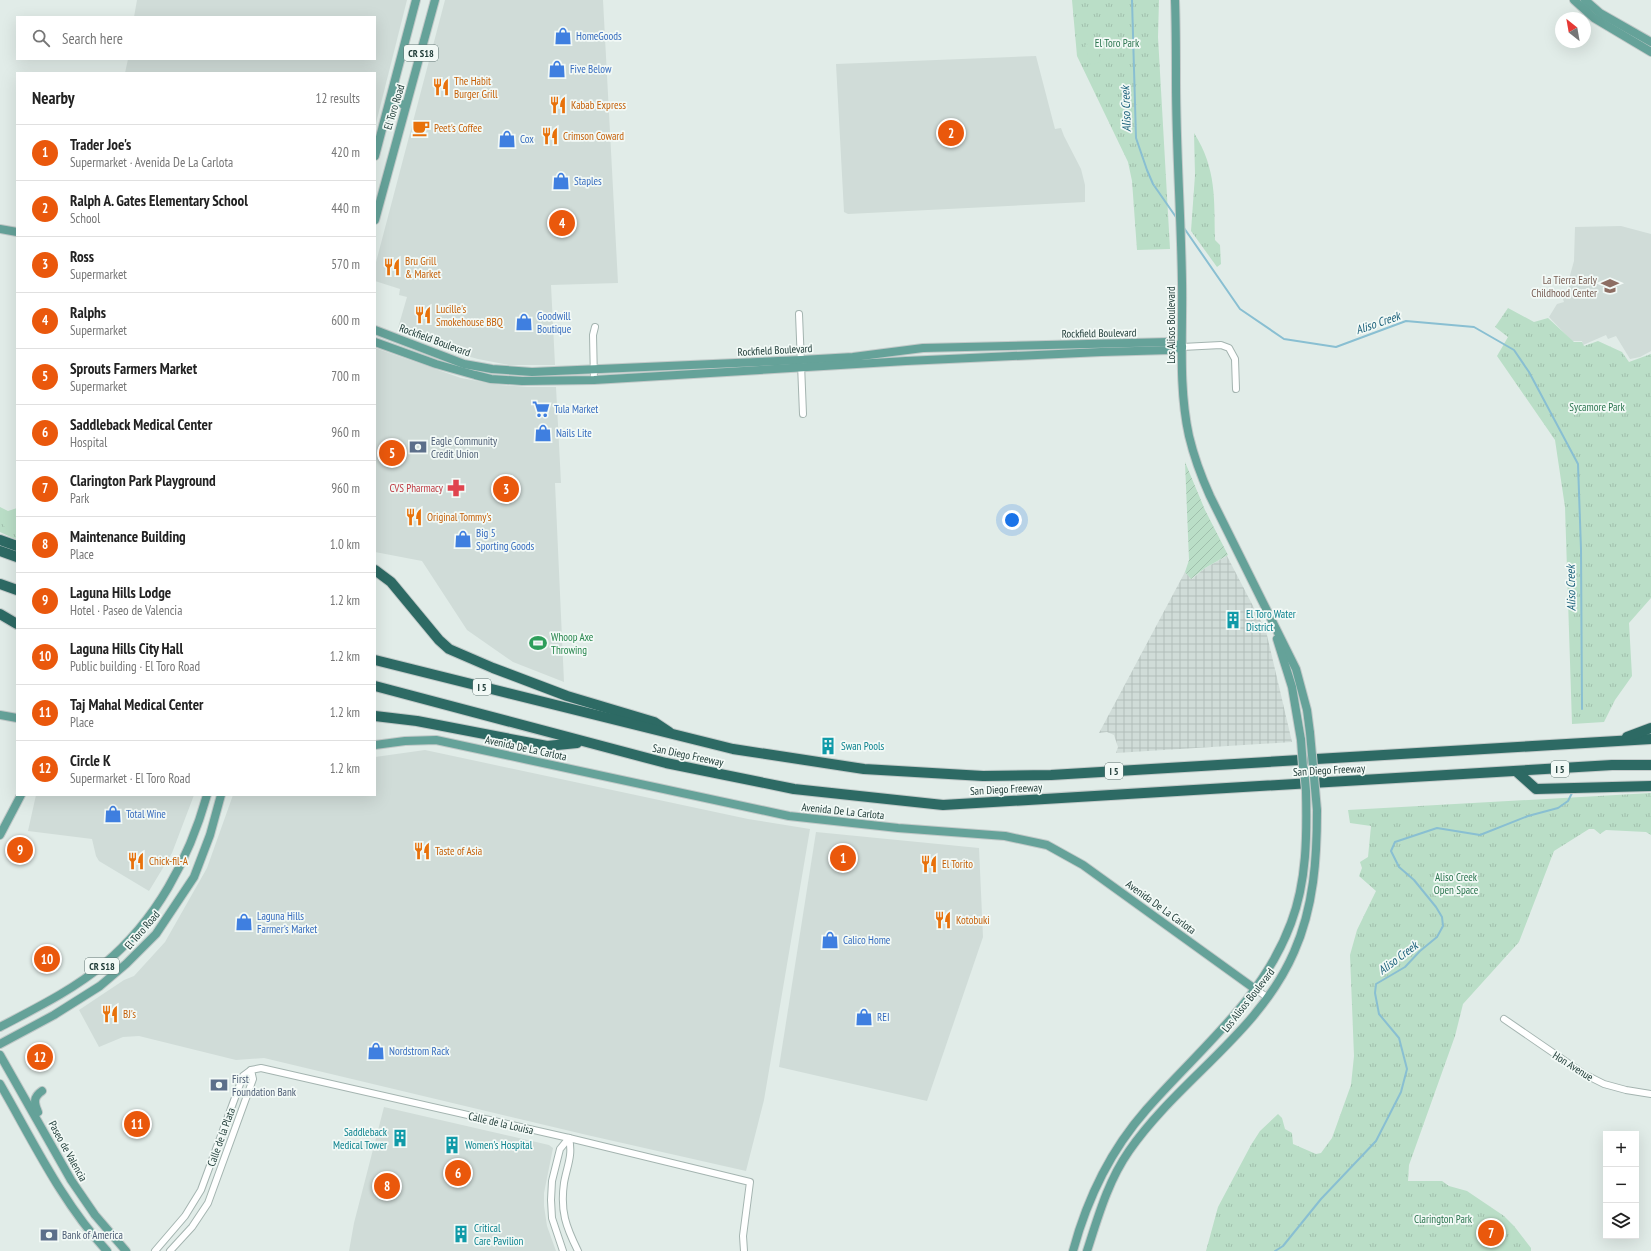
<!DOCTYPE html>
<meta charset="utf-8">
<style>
body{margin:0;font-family:"PT Sans Narrow",sans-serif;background:#f2f2f2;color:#222}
.controls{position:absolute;right:12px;bottom:12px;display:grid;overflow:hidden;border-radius:0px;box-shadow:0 4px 16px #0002}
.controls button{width:36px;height:36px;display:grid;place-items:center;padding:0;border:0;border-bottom:1px solid #e0e0e0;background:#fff;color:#222;font:20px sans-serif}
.compass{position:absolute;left:1555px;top:12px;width:36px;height:36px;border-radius:50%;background:#fff;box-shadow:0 4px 16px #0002;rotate:329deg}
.you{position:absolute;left:1012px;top:520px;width:14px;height:14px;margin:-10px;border:3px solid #fff;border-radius:50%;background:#1a73e8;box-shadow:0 0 0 6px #1a73e833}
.badge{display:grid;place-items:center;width:26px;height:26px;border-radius:50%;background:#ea580c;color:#fff;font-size:13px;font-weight:700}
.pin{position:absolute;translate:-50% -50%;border:2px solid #fff;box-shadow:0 1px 4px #0006}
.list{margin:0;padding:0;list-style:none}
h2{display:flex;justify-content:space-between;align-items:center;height:52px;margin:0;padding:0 16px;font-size:17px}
h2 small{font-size:13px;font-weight:400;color:#767676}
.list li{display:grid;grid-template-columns:26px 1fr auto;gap:12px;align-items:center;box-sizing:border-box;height:56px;padding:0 16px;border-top:1px solid #e0e0e0}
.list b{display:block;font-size:15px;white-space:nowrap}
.list p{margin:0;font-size:13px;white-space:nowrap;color:#767676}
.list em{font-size:13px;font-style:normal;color:#767676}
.icon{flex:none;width:22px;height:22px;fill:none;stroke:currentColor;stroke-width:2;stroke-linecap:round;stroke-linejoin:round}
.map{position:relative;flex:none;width:1651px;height:1251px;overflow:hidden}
.search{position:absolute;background:#fff;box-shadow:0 4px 16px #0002;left:16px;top:16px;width:360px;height:44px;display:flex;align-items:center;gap:10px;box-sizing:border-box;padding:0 14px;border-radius:0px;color:#767676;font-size:15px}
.panel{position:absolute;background:#fff;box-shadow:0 4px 16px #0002;left:16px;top:72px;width:360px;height:724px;border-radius:0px}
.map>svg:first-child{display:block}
.built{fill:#d0dcd8}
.industrial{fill:url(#industrial-grid)}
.grass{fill:url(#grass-tufts)}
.garden{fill:url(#garden-furrows)}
.pitch{fill:#badec7}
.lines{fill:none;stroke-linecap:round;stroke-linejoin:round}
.stream{stroke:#89bfd2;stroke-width:2}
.minor-casing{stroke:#a4b4b0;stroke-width:8}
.major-casing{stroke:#c1c9c8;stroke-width:10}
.highway-casing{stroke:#c1c9c8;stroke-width:12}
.minor{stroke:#fff;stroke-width:6}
.major{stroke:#65a299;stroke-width:8}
.highway{stroke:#2d6a64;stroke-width:10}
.major-bridge-casing{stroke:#c1c9c8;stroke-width:10;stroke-linecap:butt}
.major-bridge{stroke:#65a299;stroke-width:8}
.labels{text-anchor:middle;stroke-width:3.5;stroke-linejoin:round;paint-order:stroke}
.shield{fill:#f2f9f6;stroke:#607572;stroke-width:1}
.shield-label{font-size:10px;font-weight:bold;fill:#213d39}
.shop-label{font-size:11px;fill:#366cbe;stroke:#f2f9f6;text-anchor:start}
.park-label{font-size:11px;fill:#2b754f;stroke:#f2f9f6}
.food-label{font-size:11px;fill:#c56008;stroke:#f2f9f6;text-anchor:start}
.street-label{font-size:11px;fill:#213d39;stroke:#f2f9f6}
.education-label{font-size:11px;fill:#785e54;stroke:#f2f9f6;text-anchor:end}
.service-label{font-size:11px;fill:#4e5e75;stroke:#f2f9f6;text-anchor:start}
.health-label{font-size:11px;fill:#be3a42;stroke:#f2f9f6;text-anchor:end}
.culture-label{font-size:11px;fill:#0d838f;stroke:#f2f9f6;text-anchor:start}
.leisure-label{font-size:11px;fill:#27864d;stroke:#f2f9f6;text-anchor:start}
.water-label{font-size:12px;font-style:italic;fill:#1a607a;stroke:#f2f9f6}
</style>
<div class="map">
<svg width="1651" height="1251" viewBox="0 0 1651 1251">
<defs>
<pattern id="industrial-grid" width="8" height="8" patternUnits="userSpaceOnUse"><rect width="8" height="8" fill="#d0dcd8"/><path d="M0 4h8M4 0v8" fill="none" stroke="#b2beba"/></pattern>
<pattern id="grass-tufts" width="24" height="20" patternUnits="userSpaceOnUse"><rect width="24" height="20" fill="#badec7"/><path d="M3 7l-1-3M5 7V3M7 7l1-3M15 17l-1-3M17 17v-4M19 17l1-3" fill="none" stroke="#a0bfac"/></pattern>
<pattern id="garden-furrows" width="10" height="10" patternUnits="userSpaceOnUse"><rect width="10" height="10" fill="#badec7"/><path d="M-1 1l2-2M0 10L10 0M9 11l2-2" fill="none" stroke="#a0bfac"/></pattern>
</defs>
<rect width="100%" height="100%" fill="#e1ece8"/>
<g class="built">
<path d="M137,0h270l-32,127v-54h-250l3,-14h247v-42h-241z"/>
<path d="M445,0h158l15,283 -67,2 4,80h-46l-31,-6 -36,-10 -21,-14 -23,-7 9,-31 -8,-2 1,-6 -25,-8v-15z"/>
<path d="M1036,56l19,73 6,-1 3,8 17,33 4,16v17l-237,12 -4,-2 -8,-148z"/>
<path d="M1621,226l30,8v117l-11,6 -10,2 -14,-23 -8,3 -2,-4 -23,10 -1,-4h-10l-23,-24 8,-13 7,-2 -2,-6 7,-3v-14l5,-18 1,-34z"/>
<path d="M375,348l86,30 39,7 27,2h29l5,96h-6l9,199 -51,-20 -46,-32 -45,-69 -47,-9z"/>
<path d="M425,750l323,69 62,10 -46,271 -18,71 -159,-36 -323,-77 -28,2 -97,-24 -16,1 -24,10 -20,-37 45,-30 10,-4 31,-34 42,-74 26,-73h142v-38z"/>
<path d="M36,795h158l-22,58 -23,38 -50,-30 -3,-5 -4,-17 -64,-8z"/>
<path d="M816,832l163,16 4,89 -56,164 -148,-34z"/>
<path d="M384,1107l165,38 4,3 -9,45v13l3,20 9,25h-207l5,-28z"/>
</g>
<path class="industrial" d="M1227,556l39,75 26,111 -176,11 2,-6 -4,-12 -7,-3 -8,1 86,-161 7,7 13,-11z"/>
<g class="grass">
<path d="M1072,0h87l-1,37 12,212 -33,1 -5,-69 -4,-19 -51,-106z"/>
<path d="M1194,133c23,36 20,67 21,107l5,5 1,19 -4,3 -26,-36 4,-56z"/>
<path d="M1508,308l26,14 14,-4 26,24h8l2,4 14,-5 24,11 7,10 22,-8v244l-22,25 3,53 -17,24 -11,22 -32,2 -7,-217 -10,-67 -58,-84 11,-19 -13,-10z"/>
<path d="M0,507l8,4 9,-3v32l-17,-8z"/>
<path d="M1651,793v42l-5,-3 -40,-2 -6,4 -6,-5h-5l-35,22 -35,91 -56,62 -8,32 -46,129 -1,16h34l7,5 18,5 37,25 10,10 17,22v3h-325l12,-44 33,-62 9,-14 18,-17 4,4 3,11 7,4 1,11 23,10 5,-1 11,-15 19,-53 3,-29 -4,-101 7,-25 19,-39 -17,-15 3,-8 -2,-6 8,-5 3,-31 -21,-3 -2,-13z"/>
</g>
<path class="garden" d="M1185,462l20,48 23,45 -23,13 -14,11 -6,-7 4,-12z"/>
<g class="pitch">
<path d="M1107,37l6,20 -9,3 -7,-20z"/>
<path d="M1094,42l7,20 -10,3 -6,-20z"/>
<path d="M15,512l2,1v14l-10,3c-6,-7 -4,-9 -1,-17z"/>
</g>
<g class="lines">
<g class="stream">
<path d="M1132,0l4,138 11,32 6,14 25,36"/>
<path d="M1184,228l56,81 44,30 52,8 70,-26 68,6 40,23 15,22 49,92 3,85 1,160"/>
<path d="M1275,1251l8,-5 38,-47 55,-58 25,-49 6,-23 -8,-31 -20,-24 -4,-21 1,-9 29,-17 15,-16 17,-14 6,-11 -1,-9 -6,-10 -22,-27 -15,-13 -8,-16 4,-9 42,-14 43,7 48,-19 30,-8 10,-7 5,-10"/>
</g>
<g class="minor-casing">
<g id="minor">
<path d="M799,314l4,100"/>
<path d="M1182,347l39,-2 8,3 6,11 1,30"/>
<path d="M594,380l-1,-45 2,-8"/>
<path d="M1255,989l12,8"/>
<path d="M1504,1019l80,55 20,10 22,6 25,4"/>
<path d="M569,1138c4,18 -2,28 -5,45 -4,28 2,44 14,68"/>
<path d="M155,1251l30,-35 16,-26 42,-114 8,-6 10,-2 308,70 181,44 -7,54 1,15"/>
<path d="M170,1251l22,-24 16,-24 45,-124 -2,-9"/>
<path d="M563,1251l-11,-33 -1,-18 1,-19 8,-32 9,-11"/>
</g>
</g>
<g class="major-casing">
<g id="major">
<path d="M1175,0c1,27 1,54 1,82 0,66 5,133 6,200 1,51 -4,104 7,154 5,21 12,40 21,60l86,173 11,41 3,23"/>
<path d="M1574,0l20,18 57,34"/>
<path d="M1585,0l15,13 51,29"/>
<path d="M390,100l15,5"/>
<path d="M375,156l41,-156"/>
<path d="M375,220l60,-220"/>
<path d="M0,229l17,3"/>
<path d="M375,330l89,34 28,5 40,3 269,-12 52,-3 70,-9 247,-6 12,5"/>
<path d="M375,342l61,22 39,11 16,4 31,2 72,-1 312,-19 195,-9 69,-2 12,-3"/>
<path d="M1277,639l15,48 9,53"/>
<path d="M0,715l17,3"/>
<path d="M375,745l30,-4 31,-1 353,76 109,12 107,8 42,9 36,20 172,124"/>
<path d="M0,835l21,-40"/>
<path d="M0,1027c36,-19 73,-37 104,-63 52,-43 85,-105 103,-169"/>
<path d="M0,1044l54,-29 46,-29 26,-22 30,-30 38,-57 16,-42 11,-40"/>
<path d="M0,1055l71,125 24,35 31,36"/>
<path d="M0,1084c33,57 62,119 107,167"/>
<path d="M38,1112c-4,-9 -5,-15 4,-21"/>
<path d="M1073,1251c14,-52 37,-100 73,-141 53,-61 116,-109 145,-187 16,-42 16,-88 15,-132"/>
<path d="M1087,1251c11,-34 21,-70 42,-100 49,-71 130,-118 165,-199 20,-45 23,-94 23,-142"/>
</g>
</g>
<g class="highway-casing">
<g id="highway">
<path d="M0,540l17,6"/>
<path d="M0,551l17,6"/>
<path d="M375,570l16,12 48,58 10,9 44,19 74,28 87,26 15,10"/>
<path d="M0,584l17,6"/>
<path d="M0,614l17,10"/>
<path d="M375,660l358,89 131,20 119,7 68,-1 600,-36"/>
<path d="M375,686l291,77 128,26 149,16 669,-40h39"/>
<path d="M375,716l42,5 130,25 30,-3"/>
<path d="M1627,737l24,-9"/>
<path d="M1517,772l19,17 115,-3"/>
</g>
</g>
<use href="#minor" class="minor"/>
<use href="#major" class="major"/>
<use href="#highway" class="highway"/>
<g class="major-bridge-casing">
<g id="major-bridge">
<path d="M1310,733l7,77"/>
<path d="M1301,740l2,27"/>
<path d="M1304,769l2,22"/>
</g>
</g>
<use href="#major-bridge" class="major-bridge"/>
</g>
<defs>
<g id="shop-bare" transform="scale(1.38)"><path d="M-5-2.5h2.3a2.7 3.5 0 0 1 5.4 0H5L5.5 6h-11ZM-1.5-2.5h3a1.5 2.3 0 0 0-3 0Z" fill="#3f7fe0" stroke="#f2f9f6" stroke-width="2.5" paint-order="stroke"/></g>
<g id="restaurant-bare" transform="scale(1.38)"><path d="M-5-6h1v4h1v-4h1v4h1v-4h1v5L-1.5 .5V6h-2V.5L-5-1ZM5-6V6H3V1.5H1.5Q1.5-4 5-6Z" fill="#e8710a" stroke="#f2f9f6" stroke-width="2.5" paint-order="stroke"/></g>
<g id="cafe-bare" transform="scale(1.38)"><path d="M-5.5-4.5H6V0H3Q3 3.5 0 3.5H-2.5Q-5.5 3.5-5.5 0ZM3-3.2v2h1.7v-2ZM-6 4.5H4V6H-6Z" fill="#e8710a" stroke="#f2f9f6" stroke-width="2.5" paint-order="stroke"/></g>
<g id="school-bare" transform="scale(1.38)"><path d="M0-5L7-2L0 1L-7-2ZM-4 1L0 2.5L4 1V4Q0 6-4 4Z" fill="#8d6e63" stroke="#f2f9f6" stroke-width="2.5" paint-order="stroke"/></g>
<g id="supermarket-bare" transform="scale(1.38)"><path d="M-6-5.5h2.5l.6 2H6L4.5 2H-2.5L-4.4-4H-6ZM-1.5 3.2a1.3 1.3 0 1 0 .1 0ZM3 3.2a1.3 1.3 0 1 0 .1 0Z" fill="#3f7fe0" stroke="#f2f9f6" stroke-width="2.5" paint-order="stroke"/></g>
<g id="bank-bare" transform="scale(1.38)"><path d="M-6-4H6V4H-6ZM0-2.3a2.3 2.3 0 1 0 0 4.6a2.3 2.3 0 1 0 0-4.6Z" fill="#5c6f8a" stroke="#f2f9f6" stroke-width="2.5" paint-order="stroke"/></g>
<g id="pharmacy-bare" transform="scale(1.38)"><path d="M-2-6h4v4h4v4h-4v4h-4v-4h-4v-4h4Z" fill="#e0444e" stroke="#f2f9f6" stroke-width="2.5" paint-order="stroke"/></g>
<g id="building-bare" transform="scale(1.38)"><path d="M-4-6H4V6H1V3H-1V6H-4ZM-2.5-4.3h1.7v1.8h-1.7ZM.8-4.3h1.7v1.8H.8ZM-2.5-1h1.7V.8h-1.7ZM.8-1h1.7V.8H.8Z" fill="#0f9aa8" stroke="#f2f9f6" stroke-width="2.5" paint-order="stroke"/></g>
<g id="stadium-bare" transform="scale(1.38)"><path d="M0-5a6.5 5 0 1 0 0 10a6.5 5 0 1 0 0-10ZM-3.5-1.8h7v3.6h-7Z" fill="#2e9e5b" stroke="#f2f9f6" stroke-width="2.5" paint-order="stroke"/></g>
</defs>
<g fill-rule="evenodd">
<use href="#shop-bare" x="563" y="36"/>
<use href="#shop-bare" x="557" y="69"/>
<use href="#restaurant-bare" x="441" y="87"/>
<use href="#restaurant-bare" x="558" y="105"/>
<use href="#cafe-bare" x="421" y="128"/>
<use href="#restaurant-bare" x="550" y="136"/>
<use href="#shop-bare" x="507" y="139"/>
<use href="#shop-bare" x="561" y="181"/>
<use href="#restaurant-bare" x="392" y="267"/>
<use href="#school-bare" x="1610" y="286"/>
<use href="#restaurant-bare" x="423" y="315"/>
<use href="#shop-bare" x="524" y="322"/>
<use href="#supermarket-bare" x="541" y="409"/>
<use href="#shop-bare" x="543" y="433"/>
<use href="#bank-bare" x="418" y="447"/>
<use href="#pharmacy-bare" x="456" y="488"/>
<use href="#restaurant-bare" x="414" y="517"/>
<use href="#shop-bare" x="463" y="539"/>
<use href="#building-bare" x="1233" y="620"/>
<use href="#stadium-bare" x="538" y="643"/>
<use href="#building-bare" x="828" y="746"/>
<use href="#shop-bare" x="113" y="814"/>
<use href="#restaurant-bare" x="422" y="851"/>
<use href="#restaurant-bare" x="136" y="861"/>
<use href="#restaurant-bare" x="929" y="864"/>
<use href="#restaurant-bare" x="943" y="920"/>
<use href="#shop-bare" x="244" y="922"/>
<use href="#shop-bare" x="830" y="940"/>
<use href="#restaurant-bare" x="110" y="1014"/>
<use href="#shop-bare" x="864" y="1017"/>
<use href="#shop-bare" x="376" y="1051"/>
<use href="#bank-bare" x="219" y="1085"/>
<use href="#building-bare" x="400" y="1138"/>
<use href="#building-bare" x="452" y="1145"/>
<use href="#building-bare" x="461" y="1234"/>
<use href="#bank-bare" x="49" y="1235"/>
</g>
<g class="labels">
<g class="shield">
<rect x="404" y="45" width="34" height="16" rx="3"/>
<rect x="473" y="679" width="18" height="16" rx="3"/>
<rect x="1551" y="761" width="18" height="16" rx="3"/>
<rect x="1105" y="763" width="18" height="16" rx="3"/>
<rect x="85" y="958" width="34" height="16" rx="3"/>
</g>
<g class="shield-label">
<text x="421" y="57">CR S18</text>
<text x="482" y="691">I 5</text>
<text x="1560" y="773">I 5</text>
<text x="1114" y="775">I 5</text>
<text x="102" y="970">CR S18</text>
</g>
<g class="shop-label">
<text x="576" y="40">HomeGoods</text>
<text x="570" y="73">Five Below</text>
<text x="520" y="143">Cox</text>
<text x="574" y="185">Staples</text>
<text x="537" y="320">Goodwill<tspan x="537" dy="13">Boutique</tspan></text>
<text x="554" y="413">Tula Market</text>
<text x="556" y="437">Nails Lite</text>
<text x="476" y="537">Big 5<tspan x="476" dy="13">Sporting Goods</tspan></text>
<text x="126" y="818">Total Wine</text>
<text x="257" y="920">Laguna Hills<tspan x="257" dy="13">Farmer's Market</tspan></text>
<text x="843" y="944">Calico Home</text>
<text x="877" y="1021">REI</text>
<text x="389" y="1055">Nordstrom Rack</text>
</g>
<g class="park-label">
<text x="1117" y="47">El Toro Park</text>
<text x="1597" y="411">Sycamore Park</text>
<text x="1456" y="881">Aliso Creek<tspan x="1456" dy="13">Open Space</tspan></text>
<text x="1443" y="1223">Clarington Park</text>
</g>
<g class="food-label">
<text x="454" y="85">The Habit<tspan x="454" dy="13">Burger Grill</tspan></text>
<text x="571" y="109">Kabab Express</text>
<text x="434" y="132">Peet's Coffee</text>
<text x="563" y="140">Crimson Coward</text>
<text x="405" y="265">Bru Grill<tspan x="405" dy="13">&amp; Market</tspan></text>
<text x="436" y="313">Lucille's<tspan x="436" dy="13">Smokehouse BBQ</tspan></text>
<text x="427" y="521">Original Tommy's</text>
<text x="435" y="855">Taste of Asia</text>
<text x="149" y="865">Chick-fil-A</text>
<text x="942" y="868">El Torito</text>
<text x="956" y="924">Kotobuki</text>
<text x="123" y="1018">BJ's</text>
</g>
<g class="street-label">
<text transform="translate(394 107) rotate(-73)" y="4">El Toro Road</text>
<text transform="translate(1171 325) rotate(-90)" y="4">Los Alisos Boulevard</text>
<text transform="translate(1099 333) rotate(-1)" y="4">Rockfield Boulevard</text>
<text transform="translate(435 340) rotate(20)" y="4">Rockfield Boulevard</text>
<text transform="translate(775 350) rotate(-3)" y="4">Rockfield Boulevard</text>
<text transform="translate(526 748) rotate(12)" y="4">Avenida De La Carlota</text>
<text transform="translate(688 755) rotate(12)" y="4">San Diego Freeway</text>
<text transform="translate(1329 770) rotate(-3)" y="4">San Diego Freeway</text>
<text transform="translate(1006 789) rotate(-3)" y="4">San Diego Freeway</text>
<text transform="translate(843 811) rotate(6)" y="4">Avenida De La Carlota</text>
<text transform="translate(1161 907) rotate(36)" y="4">Avenida De La Carlota</text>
<text transform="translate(142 930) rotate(-49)" y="4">El Toro Road</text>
<text transform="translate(1248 1000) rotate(-52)" y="4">Los Alisos Boulevard</text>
<text transform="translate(1573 1066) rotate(32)" y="4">Hon Avenue</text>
<text transform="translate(501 1123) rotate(13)" y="4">Calle de la Louisa</text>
<text transform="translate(221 1137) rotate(-70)" y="4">Calle de la Plata</text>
<text transform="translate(68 1151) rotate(61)" y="4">Paseo de Valencia</text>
</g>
<g class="education-label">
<text x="1597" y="284">La Tierra Early<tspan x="1597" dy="13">Childhood Center</tspan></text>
</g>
<g class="service-label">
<text x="431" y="445">Eagle Community<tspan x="431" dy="13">Credit Union</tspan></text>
<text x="232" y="1083">First<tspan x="232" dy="13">Foundation Bank</tspan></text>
<text x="62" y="1239">Bank of America</text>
</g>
<g class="health-label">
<text x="443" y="492">CVS Pharmacy</text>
</g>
<g class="culture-label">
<text x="1246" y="618">El Toro Water<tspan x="1246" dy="13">District</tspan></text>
<text x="841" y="750">Swan Pools</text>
<text x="387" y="1136" text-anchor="end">Saddleback<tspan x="387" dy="13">Medical Tower</tspan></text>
<text x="465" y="1149">Women's Hospital</text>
<text x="474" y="1232">Critical<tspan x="474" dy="13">Care Pavilion</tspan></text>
</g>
<g class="leisure-label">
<text x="551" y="641">Whoop Axe<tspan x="551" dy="13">Throwing</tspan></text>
</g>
<g class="water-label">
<text transform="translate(1126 109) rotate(-92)" y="4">Aliso Creek</text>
<text transform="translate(1378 323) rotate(-19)" y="4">Aliso Creek</text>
<text transform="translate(1571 588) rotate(-91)" y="4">Aliso Creek</text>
<text transform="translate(1398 958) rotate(-37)" y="4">Aliso Creek</text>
</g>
</g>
</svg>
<div class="controls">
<button>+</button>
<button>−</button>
<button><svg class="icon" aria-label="layers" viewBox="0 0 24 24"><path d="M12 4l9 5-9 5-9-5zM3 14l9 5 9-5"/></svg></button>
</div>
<svg class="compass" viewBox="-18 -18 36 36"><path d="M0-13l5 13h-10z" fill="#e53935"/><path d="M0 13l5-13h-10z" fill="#767676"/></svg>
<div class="you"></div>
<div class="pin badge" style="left:843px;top:858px">1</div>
<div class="pin badge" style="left:951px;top:133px">2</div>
<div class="pin badge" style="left:506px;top:489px">3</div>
<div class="pin badge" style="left:562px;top:223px">4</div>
<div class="pin badge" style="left:392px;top:453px">5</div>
<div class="pin badge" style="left:458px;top:1173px">6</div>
<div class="pin badge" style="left:1491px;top:1233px">7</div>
<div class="pin badge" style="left:387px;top:1186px">8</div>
<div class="pin badge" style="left:20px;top:850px">9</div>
<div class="pin badge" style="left:47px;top:959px">10</div>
<div class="pin badge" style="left:137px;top:1124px">11</div>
<div class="pin badge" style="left:40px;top:1057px">12</div>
<div class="search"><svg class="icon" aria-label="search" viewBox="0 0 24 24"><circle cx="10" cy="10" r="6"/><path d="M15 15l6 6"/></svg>Search here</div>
<section class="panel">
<h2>Nearby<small>12 results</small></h2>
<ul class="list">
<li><span class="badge">1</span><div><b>Trader Joe's</b><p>Supermarket · Avenida De La Carlota</p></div><em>420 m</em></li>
<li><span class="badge">2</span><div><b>Ralph A. Gates Elementary School</b><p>School</p></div><em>440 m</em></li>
<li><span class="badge">3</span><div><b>Ross</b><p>Supermarket</p></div><em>570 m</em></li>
<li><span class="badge">4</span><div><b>Ralphs</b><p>Supermarket</p></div><em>600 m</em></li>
<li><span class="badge">5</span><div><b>Sprouts Farmers Market</b><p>Supermarket</p></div><em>700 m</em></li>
<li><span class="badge">6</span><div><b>Saddleback Medical Center</b><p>Hospital</p></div><em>960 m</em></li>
<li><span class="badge">7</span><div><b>Clarington Park Playground</b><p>Park</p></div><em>960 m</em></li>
<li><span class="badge">8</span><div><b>Maintenance Building</b><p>Place</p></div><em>1.0 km</em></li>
<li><span class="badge">9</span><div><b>Laguna Hills Lodge</b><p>Hotel · Paseo de Valencia</p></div><em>1.2 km</em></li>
<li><span class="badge">10</span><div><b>Laguna Hills City Hall</b><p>Public building · El Toro Road</p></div><em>1.2 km</em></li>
<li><span class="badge">11</span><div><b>Taj Mahal Medical Center</b><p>Place</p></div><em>1.2 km</em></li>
<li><span class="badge">12</span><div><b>Circle K</b><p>Supermarket · El Toro Road</p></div><em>1.2 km</em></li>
</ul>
</section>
</div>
